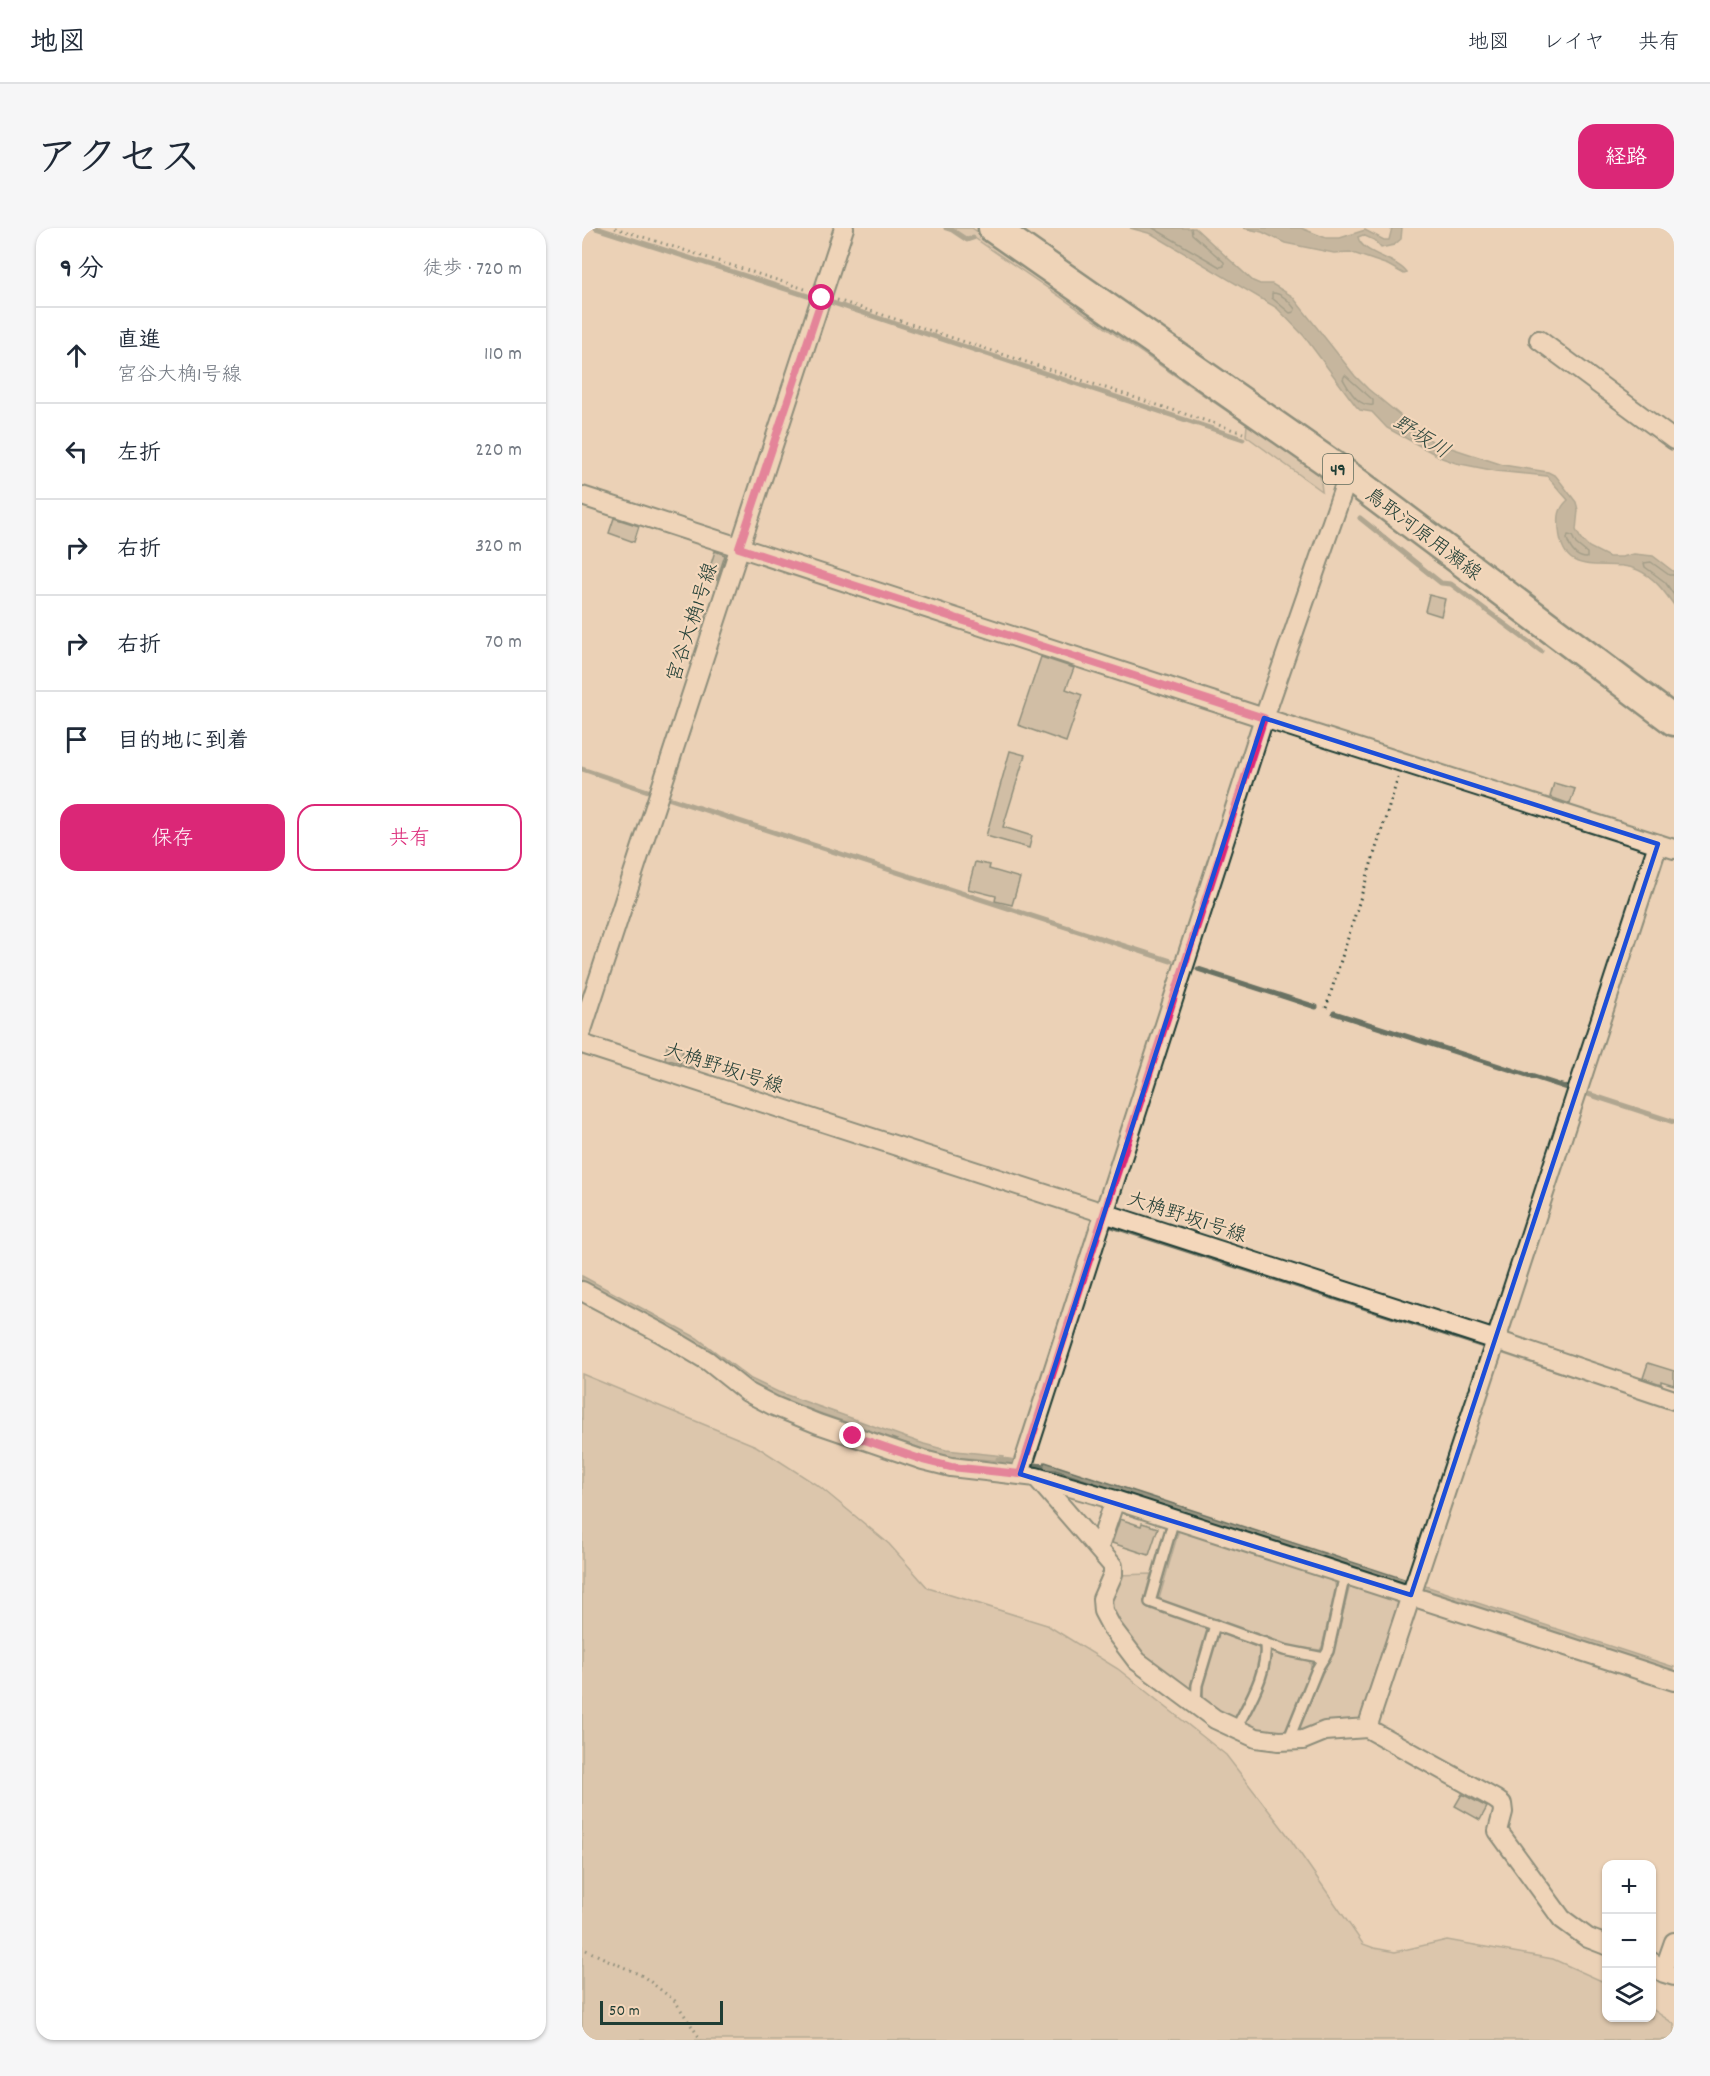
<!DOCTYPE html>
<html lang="ja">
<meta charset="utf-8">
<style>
body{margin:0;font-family:Dekko,"Klee One",sans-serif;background:#f6f6f7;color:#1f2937}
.controls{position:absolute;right:18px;bottom:18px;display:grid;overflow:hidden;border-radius:12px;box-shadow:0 2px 4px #0004}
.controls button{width:54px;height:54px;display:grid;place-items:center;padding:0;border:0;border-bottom:2px solid #e0e1e3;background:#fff;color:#1f2937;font:30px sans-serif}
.scale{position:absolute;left:18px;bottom:15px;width:123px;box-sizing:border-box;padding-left:6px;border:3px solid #1f3d34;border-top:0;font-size:16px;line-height:21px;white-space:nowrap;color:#1f3d34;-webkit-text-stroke:4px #f4d7bb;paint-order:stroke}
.stop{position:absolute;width:18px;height:18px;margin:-14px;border:4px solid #db2777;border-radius:50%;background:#fff}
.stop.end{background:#db2777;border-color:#fff;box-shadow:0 2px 6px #0008}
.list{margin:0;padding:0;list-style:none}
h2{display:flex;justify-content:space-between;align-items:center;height:78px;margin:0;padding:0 24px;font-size:26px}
h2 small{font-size:20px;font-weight:400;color:#747a83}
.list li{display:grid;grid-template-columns:39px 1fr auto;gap:18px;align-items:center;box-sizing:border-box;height:96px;padding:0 24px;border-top:2px solid #e0e1e3}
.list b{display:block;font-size:22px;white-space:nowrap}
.list p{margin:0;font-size:20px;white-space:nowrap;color:#747a83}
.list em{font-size:20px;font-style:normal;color:#747a83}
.actions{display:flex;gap:12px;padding:18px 24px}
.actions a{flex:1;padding:14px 0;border:2px solid #db2777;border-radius:18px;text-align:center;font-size:21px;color:#db2777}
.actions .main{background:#db2777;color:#fff}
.icon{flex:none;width:33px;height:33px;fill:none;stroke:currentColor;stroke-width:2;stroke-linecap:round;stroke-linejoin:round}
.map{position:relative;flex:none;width:1092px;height:1812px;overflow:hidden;border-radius:18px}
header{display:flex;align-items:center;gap:36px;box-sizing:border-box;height:84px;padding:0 30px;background:#fff;border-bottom:2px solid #e0e1e3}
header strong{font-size:28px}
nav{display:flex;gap:33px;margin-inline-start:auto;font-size:21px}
.intro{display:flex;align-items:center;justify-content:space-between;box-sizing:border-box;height:144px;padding:0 36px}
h1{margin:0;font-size:42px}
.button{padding:15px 27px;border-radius:18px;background:#db2777;color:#fff;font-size:21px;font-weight:700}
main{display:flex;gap:36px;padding:0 36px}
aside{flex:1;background:#fff;border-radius:18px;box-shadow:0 2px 4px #0004}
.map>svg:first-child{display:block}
.green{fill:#cab8a0;stroke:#747a6a;stroke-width:1.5}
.water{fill:#9a9682;stroke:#697263;stroke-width:1.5}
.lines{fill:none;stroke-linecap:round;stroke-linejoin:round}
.shore{stroke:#506153;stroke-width:1.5}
.stream{stroke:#697263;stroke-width:5}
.building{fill:#b2a791;stroke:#1f3d34;stroke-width:1.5}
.lane-casing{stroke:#1f3d34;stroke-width:14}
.street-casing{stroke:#1f3d34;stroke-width:22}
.primary-casing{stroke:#1f3d34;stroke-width:33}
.path{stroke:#1f3d34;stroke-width:3;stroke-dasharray:1.5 4.5;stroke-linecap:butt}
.lane{stroke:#f4d7bb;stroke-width:9}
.street{stroke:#f4d7bb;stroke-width:18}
.primary{stroke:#f4d7bb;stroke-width:28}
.route{stroke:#db2777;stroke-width:8}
.marked{fill:none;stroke:#1d4ed8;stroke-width:4.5;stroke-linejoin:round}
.labels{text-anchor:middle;stroke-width:4.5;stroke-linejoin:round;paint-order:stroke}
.shield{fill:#f4d7bb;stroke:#5f6b5c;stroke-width:1.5}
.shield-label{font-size:18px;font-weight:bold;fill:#1f3d34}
.street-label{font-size:20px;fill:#1f3d34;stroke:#f4d7bb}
.water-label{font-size:21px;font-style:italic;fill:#314a40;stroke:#f4d7bb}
</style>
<header>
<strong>地図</strong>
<nav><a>地図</a><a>レイヤ</a><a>共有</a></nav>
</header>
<div class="intro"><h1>アクセス</h1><a class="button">経路</a></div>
<main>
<aside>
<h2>9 分<small>徒歩 · 720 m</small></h2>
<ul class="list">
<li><svg class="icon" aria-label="ahead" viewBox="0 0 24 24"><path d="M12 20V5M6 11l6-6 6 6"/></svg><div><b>直進</b><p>宮谷大桷1号線</p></div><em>110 m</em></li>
<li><svg class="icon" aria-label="left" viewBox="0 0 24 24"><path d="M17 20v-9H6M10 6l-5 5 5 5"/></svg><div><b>左折</b></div><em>220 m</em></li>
<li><svg class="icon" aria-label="right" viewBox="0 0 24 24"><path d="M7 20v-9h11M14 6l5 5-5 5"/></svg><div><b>右折</b></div><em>320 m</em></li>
<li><svg class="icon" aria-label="right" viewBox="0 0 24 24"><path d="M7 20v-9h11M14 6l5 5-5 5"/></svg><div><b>右折</b></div><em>70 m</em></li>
<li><svg class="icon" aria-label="arrive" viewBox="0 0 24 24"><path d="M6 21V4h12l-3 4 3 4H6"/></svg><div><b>目的地に到着</b></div></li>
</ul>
<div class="actions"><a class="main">保存</a><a>共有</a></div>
</aside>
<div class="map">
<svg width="1092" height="1812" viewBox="0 0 1092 1812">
<rect width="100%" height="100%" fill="#ebd1b6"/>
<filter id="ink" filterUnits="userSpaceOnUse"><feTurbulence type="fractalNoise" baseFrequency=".0167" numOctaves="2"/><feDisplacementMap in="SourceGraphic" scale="12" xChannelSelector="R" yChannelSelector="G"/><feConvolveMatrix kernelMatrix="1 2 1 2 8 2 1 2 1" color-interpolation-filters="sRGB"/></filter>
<g filter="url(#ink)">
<g class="green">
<path d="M365,0h25l258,180 90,67 2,16 -76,-55 1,-11 -274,-188 -6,2 -15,-10z"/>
<path d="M0,1146l174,72 64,41 69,57 39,44 119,37 71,44 108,86 60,78 77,111 11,4 21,4 52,-12 106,19 53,24v35h46v-9l22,15v16h-1092z"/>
<path d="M598,1298l154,53 2,10 -14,58 -2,3 -32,-4 -128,-46 -1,-1z"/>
<path d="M569,1346l-6,23 2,9 63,22 -20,67 -47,-35 -31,-39 -3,-32 8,-14z"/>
<path d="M768,1357l52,12 -38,126 -68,13 9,-26 28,-59z"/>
<path d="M635,1404l40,15 4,4 -1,18 -25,55 -30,-18c-7,-25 5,-50 12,-74z"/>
<path d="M689,1422l38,11 3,7 -27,68 -43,-8 22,-51z"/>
</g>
<g class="water">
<path d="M548,0h65l58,53 7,3h12l20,12 63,80 13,13 65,53 70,23 45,7 8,4 20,26 2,8 -2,20 5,9 8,8 20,10h13l12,-3 19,2 21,16v33c-10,-14 -20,-28 -36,-35 -31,-14 -75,13 -79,-41 -1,-12 -1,-20 9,-29l-21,-24 -51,-5 -40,-8 -14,-5 -55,-30 -15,-16 -12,-2 -4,-4 -52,-70 -27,-28 -125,-74z"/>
<path d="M661,0h58l25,10h14l25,-8 19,10h5l3,-12h10l-1,11 -7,6 -13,3 -7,-8 -11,-5 -5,2c3,17 39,21 49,36l-3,1 -16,-9 -38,-13 -16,1 -49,-10 -23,-11z"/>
<path d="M0,1048l115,62 54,41 27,13 146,52 22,6 58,6 -1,5 -60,-5 -166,-58 -28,-15 -55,-40 -112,-61z"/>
<path d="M463,1234l629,205v6l-619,-203h-11v-2l-7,-1v-3h7z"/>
</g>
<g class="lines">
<g class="shore">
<path d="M571,0l67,39 4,-1v-4l-32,-28 -1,-6"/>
<path d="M690,65c10,0 17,8 23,16l-1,3 -4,1 -18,-15z"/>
<path d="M763,147l28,25v5c-15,2 -23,-14 -30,-26z"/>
<path d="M986,307l4,1 4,8 11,9v5c-12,0 -17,-9 -20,-19z"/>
<path d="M1092,347h-5l-18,-13 -7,1 1,4 20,15 9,13"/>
</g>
<g class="stream">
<path d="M14,0l218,70"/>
<path d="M364,0l6,2 15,10 6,-2"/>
<path d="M248,74l413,137"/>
<path d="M778,290l81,65 10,1 90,67"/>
<path d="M0,541l69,23"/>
<path d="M86,570l503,163"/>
<path d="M616,741l118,38"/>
<path d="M752,785l237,76"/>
<path d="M1003,865l89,29"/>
<path d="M527,997l378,122"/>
<path d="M915,1122l76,25"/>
<path d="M416,1231l44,7"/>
</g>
</g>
<g class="building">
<path d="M32,290l25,8 -5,16 -25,-9z"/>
<path d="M133,323l10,4 -8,25 -10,-3z"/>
<path d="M847,367l16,4 -4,17 -16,-5z"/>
<path d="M459,429l33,11 -8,21 16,6 -16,47 -48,-17z"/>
<path d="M428,523l15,4 -22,72 29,9 -3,12 -43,-12z"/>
<path d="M972,555l21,6 -5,15 -20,-7z"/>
<path d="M393,634l15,3 -1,4 31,9 -8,27 -17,-4 1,-5 -28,-7z"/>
<path d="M85,818l16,3 -3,14 -15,-4z"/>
<path d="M102,825l15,4 -3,12 -16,-5z"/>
<path d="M1066,1135l26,8v14l-13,-4v3l-18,-6z"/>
<path d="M538,1291l21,7 1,-3 16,5 -9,27 -37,-12z"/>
<path d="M880,1566l25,13 -7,13 -25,-14z"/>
</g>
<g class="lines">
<g class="lane-casing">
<g id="lane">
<path d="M592,1291l-24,83 134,48 40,8"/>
<path d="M614,1476l1,-19 18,-60"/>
<path d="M654,1501c13,-27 32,-55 29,-86"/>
<path d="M706,1513l29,-72 11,-18 17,-77"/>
</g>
</g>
<g class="street-casing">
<g id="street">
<path d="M957,112l135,100"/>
<path d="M0,268l682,222 410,131"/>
<path d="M0,802l262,-802"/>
<path d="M0,816l914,296 178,60"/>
<path d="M0,1063l79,42 47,28 39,31 27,14 44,18 105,36 28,7 85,10 79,23 559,181"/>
<path d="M438,1246l244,-756 84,-242"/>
<path d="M455,1250l76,88v8l-11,25 1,12 9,17 25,33 78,58 41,19 23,3 24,-1 22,-9 42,-3 128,71 7,5 1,8 -5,19 64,88 26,19 18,7"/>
<path d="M517,1319l16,-47"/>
<path d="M785,1500l129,-388 162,-496"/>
<path d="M1086,1731l6,-17"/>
<path d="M1070,1734l12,11 10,3"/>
</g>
</g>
<g class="primary-casing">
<path id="primary" d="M411,0l355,248 326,245"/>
</g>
<g class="path">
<path d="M33,0l193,62"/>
<path d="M255,72l406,133"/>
<path d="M744,780l72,-230"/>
<path d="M4,1722l57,26 32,25 26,39"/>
</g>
<use href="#lane" class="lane"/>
<use href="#street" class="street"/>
<use href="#primary" class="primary"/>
</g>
</g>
<g class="lines" filter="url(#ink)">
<path class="route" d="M240,70l-83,250 525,170 -244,756 -69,-7 -28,-7 -70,-24"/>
</g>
<path d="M0 0H1092V1812H0ZM682,490l394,126 -247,751 -391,-121z" fill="#ebd1b6" fill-opacity=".55" fill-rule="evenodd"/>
<path class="marked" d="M682,490l394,126 -247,751 -391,-121z"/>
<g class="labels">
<rect class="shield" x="741" y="226" width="30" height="30" rx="4.5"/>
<g class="shield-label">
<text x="756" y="247">49</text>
</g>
<g class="street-label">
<text transform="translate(842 305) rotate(37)" y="7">鳥取河原用瀬線</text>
<text transform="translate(109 394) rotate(-72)" y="7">宮谷大桷1号線</text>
<text transform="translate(142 839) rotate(18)" y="7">大桷野坂1号線</text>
<text transform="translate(605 988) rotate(18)" y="7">大桷野坂1号線</text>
</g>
<g class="water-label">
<text transform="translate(840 208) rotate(32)" y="7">野坂川</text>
</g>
</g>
</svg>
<div class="controls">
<button>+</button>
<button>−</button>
<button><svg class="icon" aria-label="layers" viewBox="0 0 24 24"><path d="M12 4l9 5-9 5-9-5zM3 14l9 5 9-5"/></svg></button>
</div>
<div class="scale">50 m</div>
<div class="stop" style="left:240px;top:70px"></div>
<div class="stop end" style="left:271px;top:1208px"></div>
</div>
</main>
